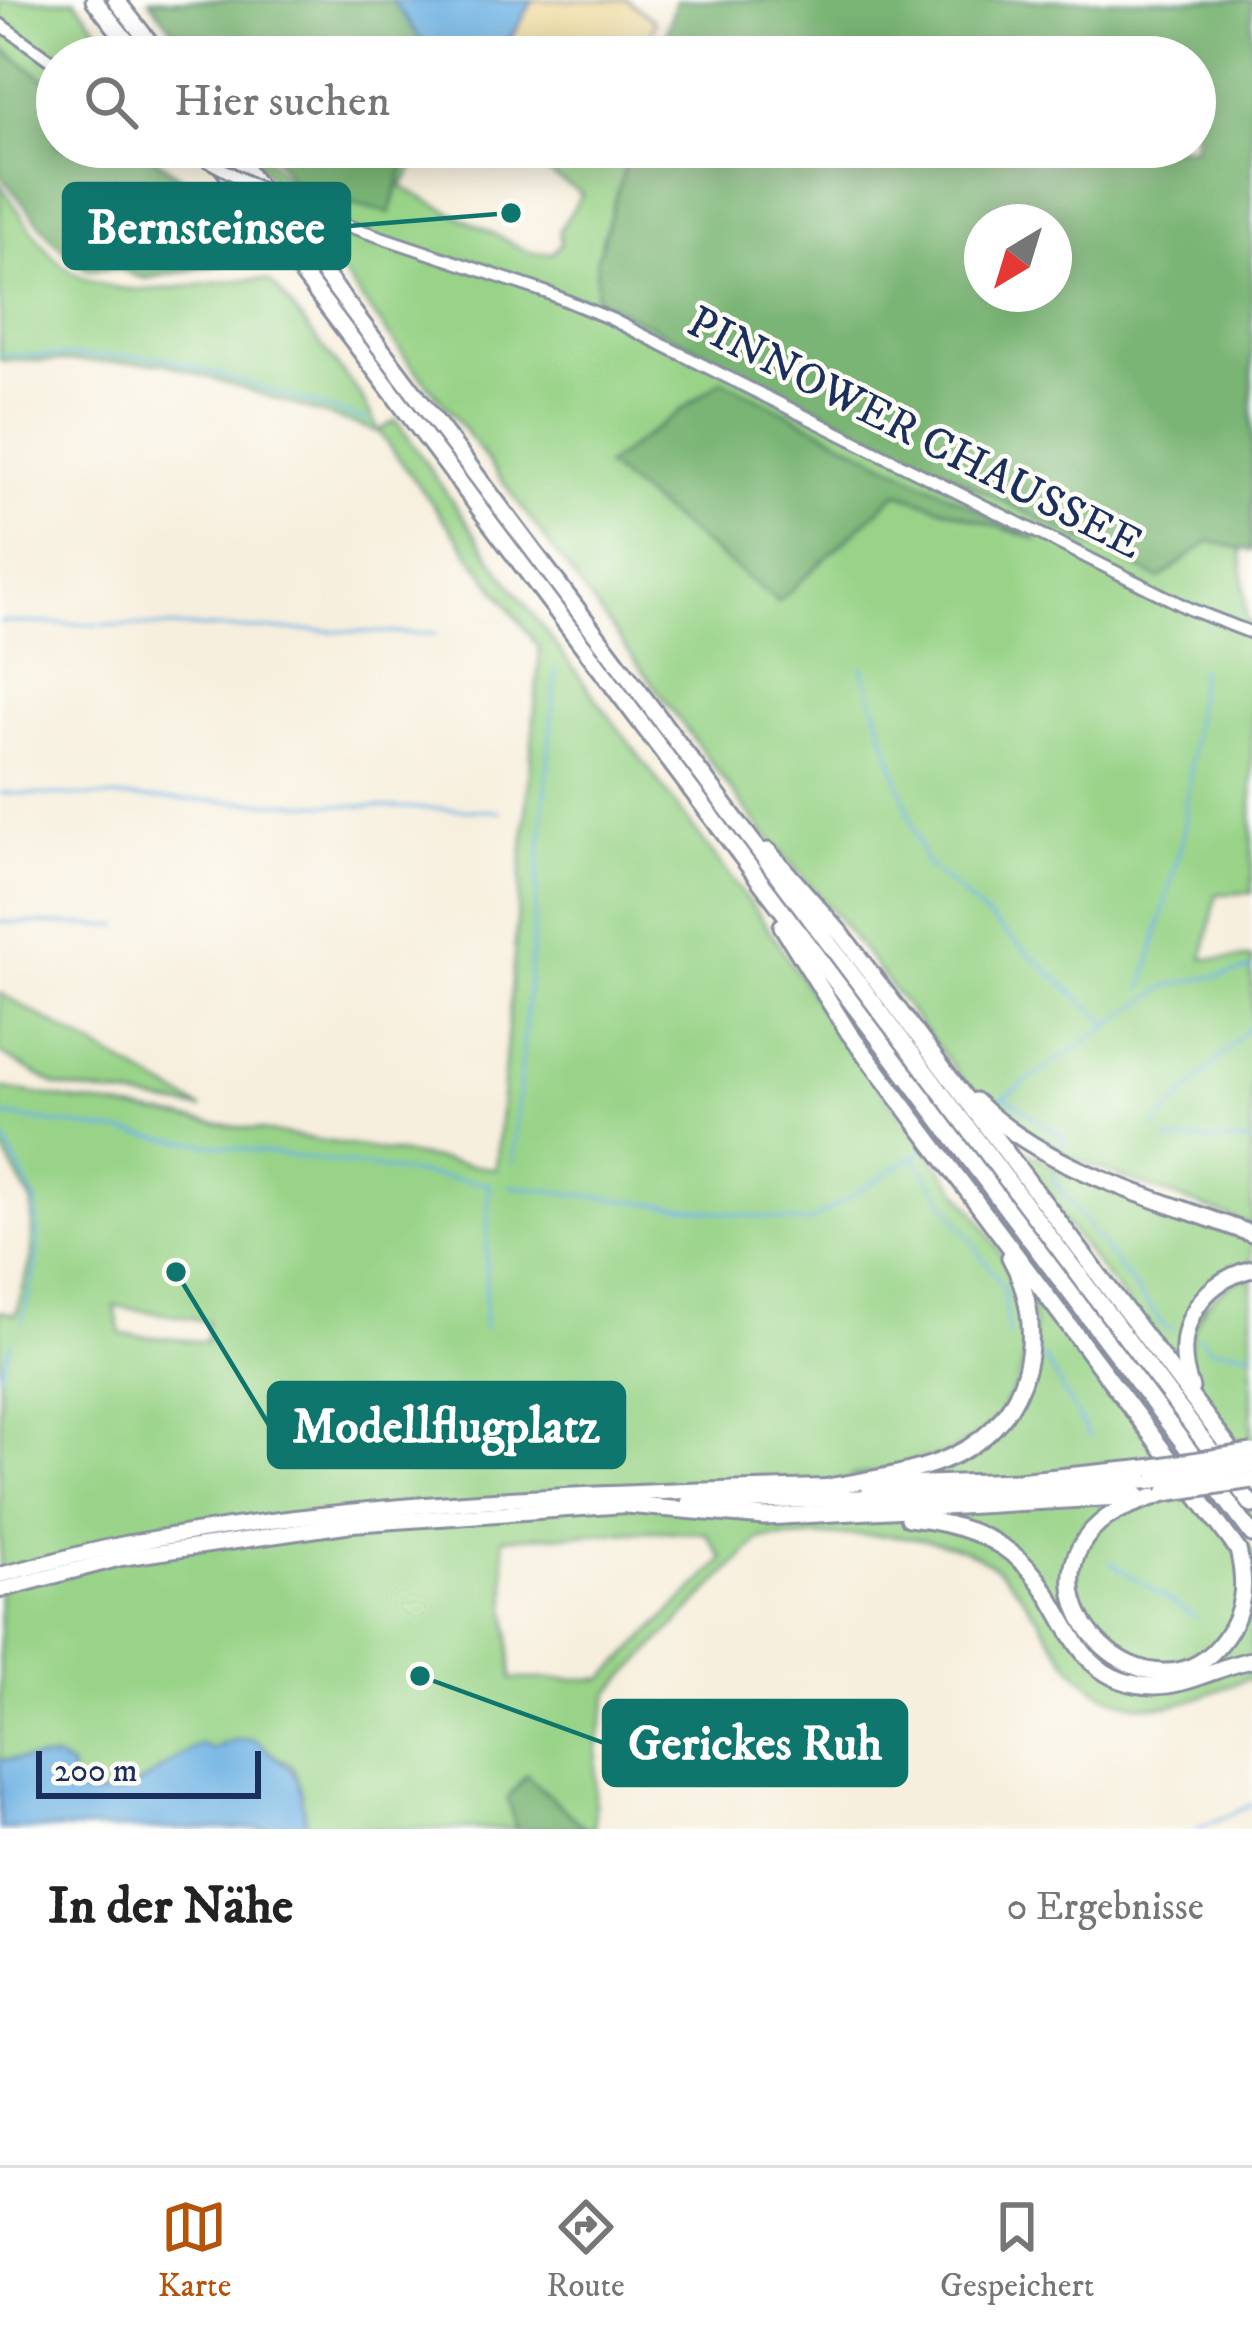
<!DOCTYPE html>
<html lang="de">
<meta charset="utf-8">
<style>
body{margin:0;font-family:"IM FELL DW Pica",serif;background:#f6f6f6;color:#222}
.compass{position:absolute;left:964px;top:204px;width:108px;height:108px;border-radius:50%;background:#fff;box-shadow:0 6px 30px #0003;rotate:218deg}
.scale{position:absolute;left:36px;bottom:30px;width:225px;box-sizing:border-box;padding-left:12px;border:6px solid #1b2f5e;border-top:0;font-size:33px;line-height:42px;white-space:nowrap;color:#1b2f5e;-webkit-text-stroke:9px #fdfcf7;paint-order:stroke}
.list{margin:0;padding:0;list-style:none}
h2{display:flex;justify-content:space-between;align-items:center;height:156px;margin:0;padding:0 48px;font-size:51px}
h2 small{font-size:39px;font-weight:400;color:#767676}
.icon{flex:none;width:66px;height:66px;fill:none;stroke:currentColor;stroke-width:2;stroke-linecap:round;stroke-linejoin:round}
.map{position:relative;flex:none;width:1252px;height:1829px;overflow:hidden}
.search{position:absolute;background:#fff;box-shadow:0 6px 30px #0003;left:36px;right:36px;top:36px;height:132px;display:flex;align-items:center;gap:30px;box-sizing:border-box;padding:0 42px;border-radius:66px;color:#767676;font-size:45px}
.sheet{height:336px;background:#fff}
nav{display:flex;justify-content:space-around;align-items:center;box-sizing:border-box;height:168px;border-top:3px solid #e0e0e0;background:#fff;font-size:33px;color:#767676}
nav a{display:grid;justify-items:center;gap:6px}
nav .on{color:#b45309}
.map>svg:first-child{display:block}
.green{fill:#98d387;stroke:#5a8172;stroke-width:3;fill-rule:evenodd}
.forest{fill:#7ab574;stroke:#4a7269;stroke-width:3;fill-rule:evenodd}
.sand{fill:#eeda9e;stroke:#84847e;stroke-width:3}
.water{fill:#6eb2e4;stroke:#4470a1;stroke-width:3}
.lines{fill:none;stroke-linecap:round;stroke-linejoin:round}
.stream{stroke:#6eb2e4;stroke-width:3}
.secondary-casing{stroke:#898f9e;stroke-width:16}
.trunk-casing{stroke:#898f9e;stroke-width:20}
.motorway-casing{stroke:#898f9e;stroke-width:21}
.secondary{stroke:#fff;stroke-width:10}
.trunk{stroke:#fff;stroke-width:14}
.motorway{stroke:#fff;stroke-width:15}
.secondary-bridge-casing{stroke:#898f9e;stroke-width:16;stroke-linecap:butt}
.motorway-bridge-casing{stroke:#898f9e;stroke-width:21;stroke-linecap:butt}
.secondary-bridge{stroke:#fff;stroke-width:10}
.motorway-bridge{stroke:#fff;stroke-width:15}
.labels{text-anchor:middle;stroke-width:9;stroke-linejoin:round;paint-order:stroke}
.street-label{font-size:45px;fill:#1b2f5e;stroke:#fdfcf7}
.leader{fill:none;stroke:#0f766e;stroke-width:4.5}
.callout-dot{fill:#0f766e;stroke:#fdfcf7;stroke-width:4.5}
.callout{fill:#0f766e;stroke:#0f766e;stroke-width:4.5}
.callout-label{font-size:48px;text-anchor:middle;font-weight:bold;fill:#fff}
</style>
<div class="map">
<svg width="1252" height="1829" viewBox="0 0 1252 1829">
<rect width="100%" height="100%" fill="#fdfcf7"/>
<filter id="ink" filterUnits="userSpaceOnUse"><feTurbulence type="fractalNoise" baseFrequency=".00833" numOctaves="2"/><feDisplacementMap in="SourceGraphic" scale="24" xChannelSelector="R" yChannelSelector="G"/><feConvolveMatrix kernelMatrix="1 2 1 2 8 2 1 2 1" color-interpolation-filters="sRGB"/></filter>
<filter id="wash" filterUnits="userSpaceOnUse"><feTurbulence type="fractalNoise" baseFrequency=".004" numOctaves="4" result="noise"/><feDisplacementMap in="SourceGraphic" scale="48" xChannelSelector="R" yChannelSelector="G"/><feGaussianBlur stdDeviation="2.7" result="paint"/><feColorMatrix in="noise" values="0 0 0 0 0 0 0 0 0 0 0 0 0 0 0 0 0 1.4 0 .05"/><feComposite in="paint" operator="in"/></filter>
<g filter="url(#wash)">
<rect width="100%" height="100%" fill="#f7efdd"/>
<g class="green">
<path d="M0,0h75l45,57h-63v31l-57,-42z"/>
<path d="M215,147h5l1032,1368v9z"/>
<path d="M248,147c25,8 23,23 42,35 29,18 67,22 100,31l20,-66h16l-24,40 129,66h21l9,-9 -2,-13 23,-37 -75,-47h124l-34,112 -1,39 564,281 48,-38 33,7 6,74 5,1v270l-35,1 -14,65 49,-1v267l-193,-71 -79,-52 -146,-189 -79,-91 -300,-405 -46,-55zM722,380l305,155 -130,-42z"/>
<path d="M0,184c16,22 32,48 50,69 56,61 136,28 207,26l12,2 10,10 82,105 18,35 17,-11 105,152 263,350 68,104 148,193 38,65 8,31 1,35 -10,34 -20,33 -17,17 -36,21 -57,16 -38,5c16,1 32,2 47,1 118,-11 165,-112 122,-216l149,198 -24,3 26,37 33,-5 -366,-490 416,547v127c-28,7 -59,26 -88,28 -109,7 -110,-109 -185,-149 -65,-33 -150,-20 -219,-18l-151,154 -12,54 -3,82h-8l-60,-54 -18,23 8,31h-209c-4,-16 -7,-55 -17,-65 -5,-4 -12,-5 -17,-9 -24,-21 -31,-19 -60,-6l-14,-4c-42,20 -73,66 -123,46l-6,-24 -13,-8 -57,1v-449l16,3 16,-57v-55l-32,-57v-57l496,81 44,-520 -161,-217 -215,-69 -164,-3zM115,1306l93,15 -2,21 -85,-8zM653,1531l53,2 17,27 -120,119h-91l-9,-141z"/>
<path d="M0,993l203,116 -146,-23 -57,-33z"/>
<path d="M986,1121l45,33 27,13 194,74v23l-41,19 -31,89z"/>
<path d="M1252,1274v173l-3,-3 -15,3c-12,-17 -28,-35 -36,-55 -22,-52 2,-100 54,-118z"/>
</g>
<g class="forest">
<path d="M149,0h243l42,57h-240z"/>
<path d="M676,0h576v551l-44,-10 -48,38 -564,-281 1,-39 34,-112h564v-90h-536zM982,222h72v72h-72z"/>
<path d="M0,47l57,41v59h82l62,45 42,55 -2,14 -96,18 -28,-10 -28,2 -12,-8 -24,-23 -53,-65z"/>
<path d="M268,147h142l-20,66 -62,-15 -36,-16z"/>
<path d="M722,380l316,160 -141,-47 -119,109 -173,-136z"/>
<path d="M526,1775l60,54h-70l-8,-31z"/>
</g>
<path class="sand" d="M533,0h94l28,21 -10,36h-57l-19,-18 -18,18h-60l22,-21z"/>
<g class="water">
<path d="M392,0h141c-32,57 -35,57 -99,57z"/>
<path d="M253,1739c11,5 15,13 24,19 30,21 21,36 30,71h-307v-69l57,-1 13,7 6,25c50,20 82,-26 124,-47l13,5 21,-9z"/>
</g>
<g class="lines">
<g class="stream">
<path d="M0,355l162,2 206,64"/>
<path d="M0,622l436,12"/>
<path d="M862,667l63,195 186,164"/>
<path d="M0,793l500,18"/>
<path d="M0,922l120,4"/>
<path d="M1143,989l41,-157 16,-163"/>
<path d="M1007,1098l58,40 -3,8"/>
<path d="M995,1103l172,-117 85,-17"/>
<path d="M0,1115l489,69 -5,145"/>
<path d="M1154,1127l98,-103"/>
<path d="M0,1130l36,72 2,56 -16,63"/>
<path d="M1166,1140l86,2"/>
<path d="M914,1156l90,133 5,47"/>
<path d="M513,1163l43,-493"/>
<path d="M1053,1169v11l111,146 9,4"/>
<path d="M510,1186l298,37 114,-72"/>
<path d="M1200,1336l10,12 42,4"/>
<path d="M1043,1356l47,82"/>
<path d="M0,1374l11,-32"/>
<path d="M1110,1562l85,55"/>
<path d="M1197,1829l55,-24"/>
</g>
</g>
</g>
<g filter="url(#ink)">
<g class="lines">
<g class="secondary-casing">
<g id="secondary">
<path d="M0,24l57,41"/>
<path d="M333,221l215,72 63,26 579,290 62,24"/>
</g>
</g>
<g class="trunk-casing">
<g id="trunk">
<path d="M0,1575c41,-10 83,-23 125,-31 232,-44 468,-51 703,-57"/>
<path d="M0,1590l121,-32 231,-34 274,-19"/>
</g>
</g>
<g class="motorway-casing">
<g id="motorway">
<path d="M94,0l45,57"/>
<path d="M116,0l45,57"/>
<path d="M207,147l1045,1387"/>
<path d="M229,147l1023,1358"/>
<path d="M768,851l74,84 399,528"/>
<path d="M782,926l67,107 389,517c8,32 7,60 -13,88 -70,99 -221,-42 -119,-120 17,-12 40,-18 59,-25"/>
<path d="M975,1101c74,72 183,97 277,133"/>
<path d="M1191,1388c-21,-53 5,-105 61,-119"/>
<path d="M869,1486l148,-5 130,-13"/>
<path d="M828,1487c42,-8 88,-13 127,-32 78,-37 94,-127 55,-198"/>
<path d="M689,1503l312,-9 154,-14"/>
<path d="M626,1505l139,12 373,-21"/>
<path d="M908,1518c43,4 87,16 118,48 45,46 46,118 128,120 35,0 64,-20 98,-26"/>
</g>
</g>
<use href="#secondary" class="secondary"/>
<use href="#trunk" class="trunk"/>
<use href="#motorway" class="motorway"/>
<g class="secondary-bridge-casing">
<path id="secondary-bridge" d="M181,147l95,50 57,24"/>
</g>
<g class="motorway-bridge-casing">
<g id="motorway-bridge">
<path d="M1147,1468l105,-16"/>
<path d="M1155,1480l97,-15"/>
<path d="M1165,1493l87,-13"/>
</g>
</g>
<use href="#secondary-bridge" class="secondary-bridge"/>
<use href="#motorway-bridge" class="motorway-bridge"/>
</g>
</g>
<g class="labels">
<g class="street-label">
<text transform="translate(916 431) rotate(27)" y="16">PINNOWER CHAUSSEE</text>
</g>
</g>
<path class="leader" d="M511 213L349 226M176 1272L269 1425M420 1676L604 1743"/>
<g class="callout-dot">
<circle cx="511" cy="213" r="12"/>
<circle cx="176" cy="1272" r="12"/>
<circle cx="420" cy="1676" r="12"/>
</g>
<g class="callout">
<rect x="64" y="184" width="285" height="84" rx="12"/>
<rect x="269" y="1383" width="355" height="84" rx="12"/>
<rect x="604" y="1701" width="302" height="84" rx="12"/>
</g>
<g class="callout-label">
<text x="206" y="243">Bernsteinsee</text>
<text x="446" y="1442">Modellflugplatz</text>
<text x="755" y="1759">Gerickes Ruh</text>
</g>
</svg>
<svg class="compass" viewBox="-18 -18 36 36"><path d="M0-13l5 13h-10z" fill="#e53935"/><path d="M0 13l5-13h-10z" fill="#767676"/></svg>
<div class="scale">200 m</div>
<div class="search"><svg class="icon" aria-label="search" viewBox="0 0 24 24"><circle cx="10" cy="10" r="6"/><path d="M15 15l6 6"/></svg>Hier suchen</div>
</div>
<section class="sheet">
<h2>In der Nähe<small>0 Ergebnisse</small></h2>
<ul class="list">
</ul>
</section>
<nav>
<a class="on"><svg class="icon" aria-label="map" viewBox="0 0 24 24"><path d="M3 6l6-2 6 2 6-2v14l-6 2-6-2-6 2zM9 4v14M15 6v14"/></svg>Karte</a>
<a><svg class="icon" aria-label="directions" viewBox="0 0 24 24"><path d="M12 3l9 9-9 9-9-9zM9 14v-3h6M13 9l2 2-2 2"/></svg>Route</a>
<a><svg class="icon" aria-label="saved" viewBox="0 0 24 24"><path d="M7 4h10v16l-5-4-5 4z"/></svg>Gespeichert</a>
</nav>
